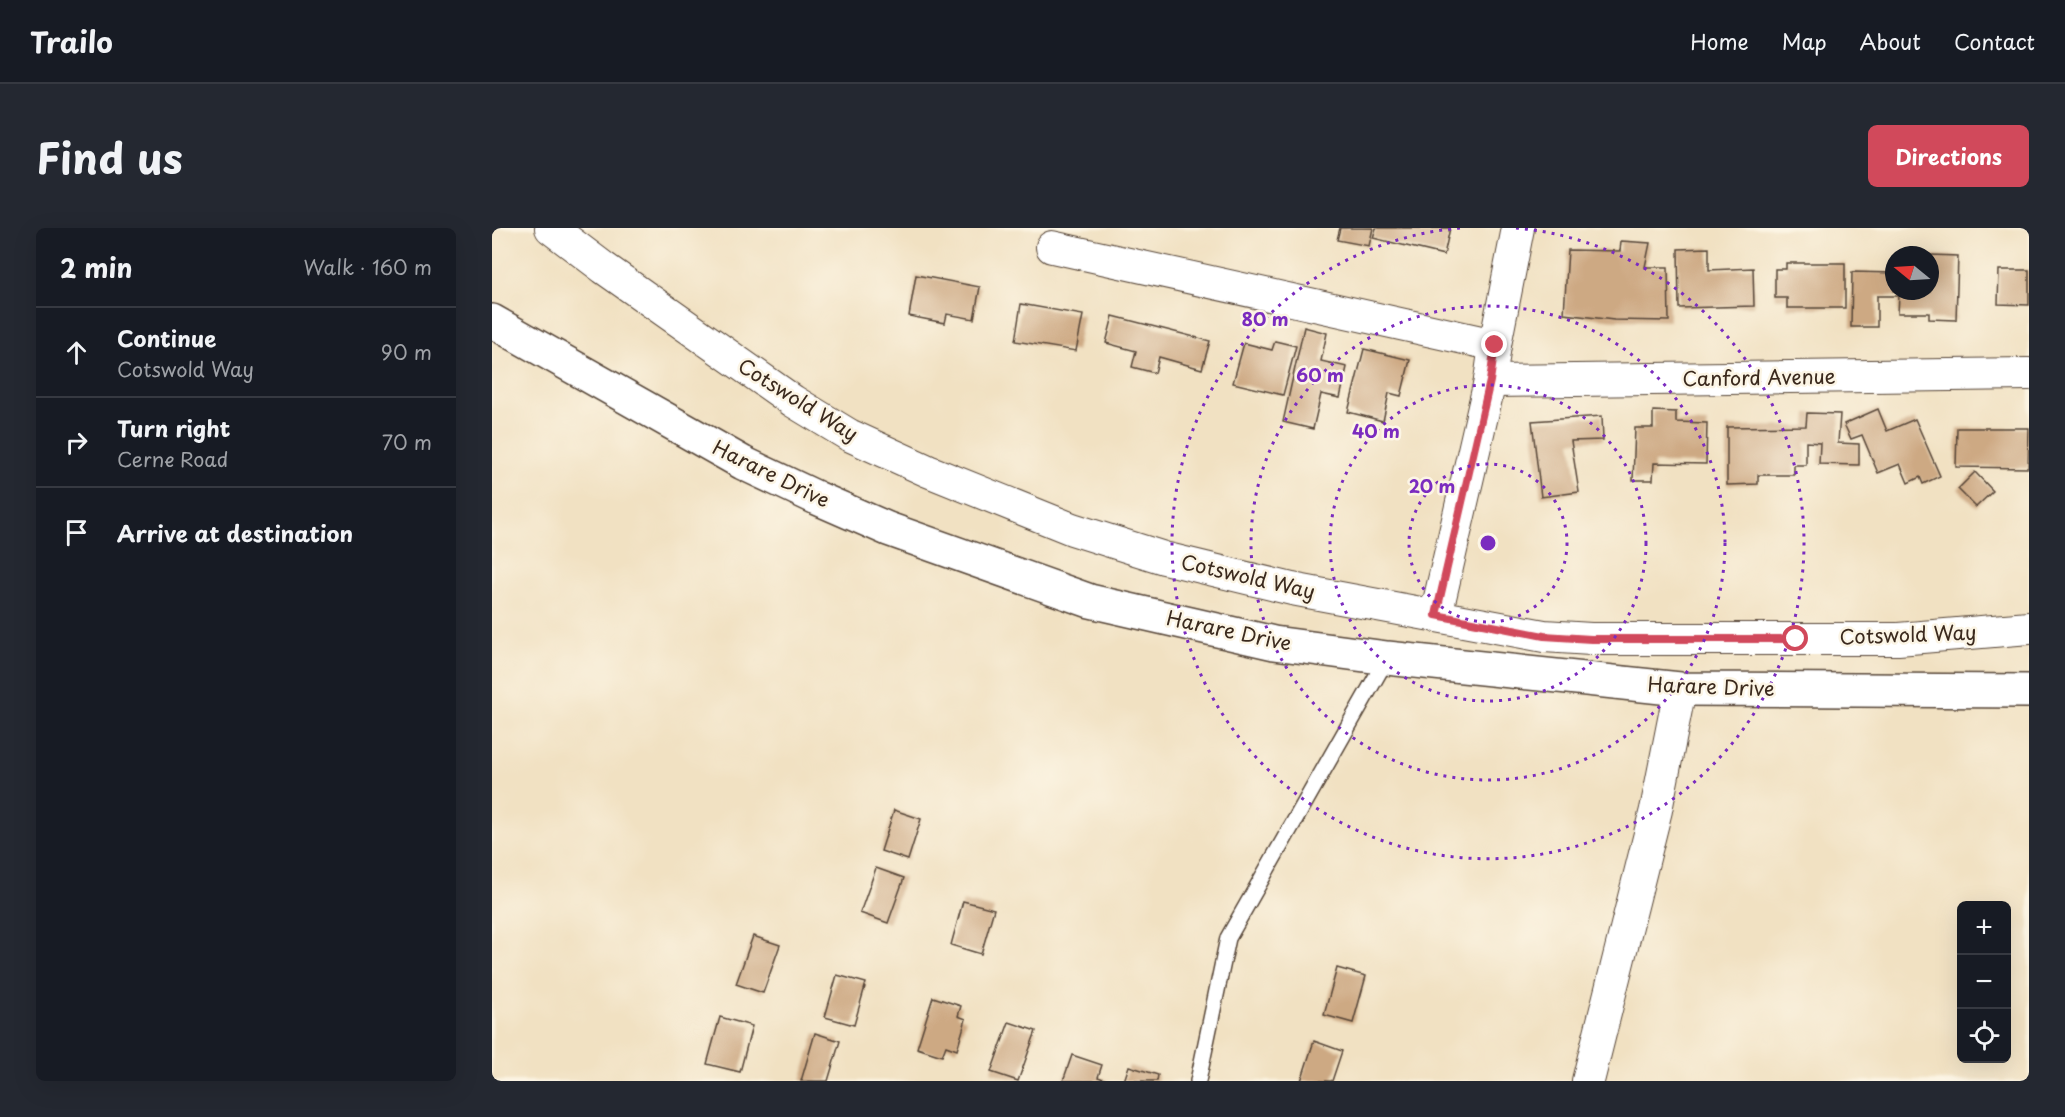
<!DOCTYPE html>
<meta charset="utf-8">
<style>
body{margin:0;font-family:"Playpen Sans",sans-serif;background:#242831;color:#f1f3f6}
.controls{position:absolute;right:18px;bottom:18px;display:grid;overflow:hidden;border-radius:9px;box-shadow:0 6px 24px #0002}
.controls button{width:54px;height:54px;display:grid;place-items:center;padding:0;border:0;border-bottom:2px solid #363941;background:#171b24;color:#f1f3f6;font:30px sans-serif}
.compass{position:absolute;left:1393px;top:18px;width:54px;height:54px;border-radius:50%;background:#171b24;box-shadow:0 6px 24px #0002;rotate:288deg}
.stop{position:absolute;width:18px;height:18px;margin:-14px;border:4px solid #d1495b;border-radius:50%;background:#fff}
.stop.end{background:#d1495b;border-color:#fff;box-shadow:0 2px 6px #0008}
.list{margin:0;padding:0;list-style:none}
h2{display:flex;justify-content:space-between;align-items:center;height:78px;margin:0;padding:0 24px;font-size:26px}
h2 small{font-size:20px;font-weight:400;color:#9ea1a6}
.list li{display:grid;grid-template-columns:39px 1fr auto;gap:18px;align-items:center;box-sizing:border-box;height:90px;padding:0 24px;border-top:2px solid #363941}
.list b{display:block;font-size:22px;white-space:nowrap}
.list p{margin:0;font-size:20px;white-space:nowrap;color:#9ea1a6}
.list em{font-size:20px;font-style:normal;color:#9ea1a6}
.icon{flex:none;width:33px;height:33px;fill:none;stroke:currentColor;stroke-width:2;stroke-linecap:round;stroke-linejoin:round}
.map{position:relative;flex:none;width:1537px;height:853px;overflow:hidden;border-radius:9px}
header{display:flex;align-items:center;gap:36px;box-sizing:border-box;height:84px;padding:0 30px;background:#171b24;border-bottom:2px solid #363941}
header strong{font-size:28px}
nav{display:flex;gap:33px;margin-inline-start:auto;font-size:21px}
.intro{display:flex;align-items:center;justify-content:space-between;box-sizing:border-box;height:144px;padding:0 36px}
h1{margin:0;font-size:42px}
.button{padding:15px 27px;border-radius:9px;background:#d1495b;color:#fff;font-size:21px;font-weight:700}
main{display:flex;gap:36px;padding:0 36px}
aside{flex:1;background:#171b24;border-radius:9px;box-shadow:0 6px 24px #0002}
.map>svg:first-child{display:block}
.building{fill:#cda983}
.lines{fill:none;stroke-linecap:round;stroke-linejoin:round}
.lane-casing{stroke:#564537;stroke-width:18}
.street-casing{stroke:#564537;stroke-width:34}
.primary-casing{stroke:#564537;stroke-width:36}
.lane{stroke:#fff;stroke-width:15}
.street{stroke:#fff;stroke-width:32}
.primary{stroke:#fff;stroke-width:33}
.route{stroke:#d1495b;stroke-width:8}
.ring{fill:none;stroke:#7b2cbf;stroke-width:3;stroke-dasharray:3 6}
.labels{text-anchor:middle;stroke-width:5;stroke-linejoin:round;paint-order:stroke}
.street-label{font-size:20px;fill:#3b2a1e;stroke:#fcf5e5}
.centre{fill:#7b2cbf;stroke:#fcf5e5;stroke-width:3}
.ring-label{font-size:18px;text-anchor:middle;font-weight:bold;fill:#7b2cbf;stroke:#fcf5e5;stroke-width:5;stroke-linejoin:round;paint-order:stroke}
</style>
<header>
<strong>Trailo</strong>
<nav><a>Home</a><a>Map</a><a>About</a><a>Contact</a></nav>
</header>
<div class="intro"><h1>Find us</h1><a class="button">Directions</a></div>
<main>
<aside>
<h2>2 min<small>Walk · 160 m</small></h2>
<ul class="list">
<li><svg class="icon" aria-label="ahead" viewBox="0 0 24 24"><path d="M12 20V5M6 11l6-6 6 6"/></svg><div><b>Continue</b><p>Cotswold Way</p></div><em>90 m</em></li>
<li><svg class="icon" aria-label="right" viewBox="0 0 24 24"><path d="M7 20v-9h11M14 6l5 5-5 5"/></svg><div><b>Turn right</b><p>Cerne Road</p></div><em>70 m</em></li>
<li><svg class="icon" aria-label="arrive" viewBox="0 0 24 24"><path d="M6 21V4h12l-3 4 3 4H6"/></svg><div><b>Arrive at destination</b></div></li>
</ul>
</aside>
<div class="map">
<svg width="1537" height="853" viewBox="0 0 1537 853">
<rect width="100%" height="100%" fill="#fcf5e5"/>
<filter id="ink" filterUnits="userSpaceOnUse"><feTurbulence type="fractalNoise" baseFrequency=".0167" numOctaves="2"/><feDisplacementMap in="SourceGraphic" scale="12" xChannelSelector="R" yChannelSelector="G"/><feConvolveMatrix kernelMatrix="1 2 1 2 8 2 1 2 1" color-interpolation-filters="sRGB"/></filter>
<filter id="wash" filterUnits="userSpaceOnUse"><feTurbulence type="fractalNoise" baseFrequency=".008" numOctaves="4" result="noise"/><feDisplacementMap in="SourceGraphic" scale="24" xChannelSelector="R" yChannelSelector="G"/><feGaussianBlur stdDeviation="1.35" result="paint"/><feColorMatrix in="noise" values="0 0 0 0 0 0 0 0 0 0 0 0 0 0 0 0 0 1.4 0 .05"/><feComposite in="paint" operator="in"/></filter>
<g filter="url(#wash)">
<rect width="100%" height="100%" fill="#f1e1c2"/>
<g id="blocks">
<g class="building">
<path d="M848,0h33l-4,18 -32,-6z"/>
<path d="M884,0h74l-6,27 -71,-17z"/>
<path d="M1129,13l29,2 -5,24h23l1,54 -55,-1 -50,-6 4,-64 52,1z"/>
<path d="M1217,20v22l44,-2 1,38 -75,2 -1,-59z"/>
<path d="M1438,27l28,1 -2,64 -27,-1v-6h-31l1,-17h-22v31h-26l1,-55 42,1v18h36z"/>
<path d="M1294,35h59v45h-58v-10h-12v-29h11z"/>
<path d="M1507,42h30v35l-31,-1z"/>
<path d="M424,47l64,12 -6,32 -27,-5 -2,9 -36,-7z"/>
<path d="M529,76l62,11 -7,36 -61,-10z"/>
<path d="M621,88l97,25 -8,28 -43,-12 -4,16 -23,-6 4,-16 -30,-8z"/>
<path d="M812,99l23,6 -6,28 26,6 -7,31 -19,-4 -8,35 -30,-7z"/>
<path d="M783,113l21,5 -13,49 -50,-12 11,-40 28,7z"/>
<path d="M872,121l46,11 -9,36 -12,-3 -6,28 -35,-9z"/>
<path d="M1386,181l9,22 28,-12 25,57 -17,8 -3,-7 -12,6 -8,-19 -22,9 -16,-38 -11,4 -7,-15z"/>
<path d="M1161,183l23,1v10l31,1 -1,41 -52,-1 -1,17h-20l2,-52h18z"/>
<path d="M1315,185l33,1 -2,29 21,1v21l-40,-1 1,-21 -14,-1v23h-12v10h-36v9l-31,1v-58l79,-1z"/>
<path d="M1110,188l1,24 -32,1 8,51 -38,5 -9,-76z"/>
<path d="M1465,200h72l-1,40 -72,-1z"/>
<path d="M1483,244l18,19 -17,16 -18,-18z"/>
<path d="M402,582l27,9 -13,41 -27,-9z"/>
<path d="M384,640l28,10 -16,45 -28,-10z"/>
<path d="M471,673l31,8 -13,45 -30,-9z"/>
<path d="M261,708l27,9 -17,48 -27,-9z"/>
<path d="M845,740l29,8 -13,47 -29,-8z"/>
<path d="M345,747l29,8 -12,42 -29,-8z"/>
<path d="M441,769l28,9 -3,10 8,3 -9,31 -11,-4 -4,10 -25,-8z"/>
<path d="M228,789l32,9 -12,46 -33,-8z"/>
<path d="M517,794l27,9 -18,50 -27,-9z"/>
<path d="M323,805l25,8 -12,40h-27z"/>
<path d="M822,813l28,10 -10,30h-31z"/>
<path d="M580,827l30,10 -4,12 11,4h-46z"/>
<path d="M637,838l29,9 -1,6h-33z"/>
</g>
</g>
</g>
<g filter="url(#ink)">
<use href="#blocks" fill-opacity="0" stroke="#564537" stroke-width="1.5"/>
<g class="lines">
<g class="lane-casing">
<path id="lane" d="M706,853l30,-143 159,-280"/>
</g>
<g class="street-casing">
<g id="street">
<path d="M59,0l53,40 189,133 56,34 79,36 144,58 92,29 128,31 252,47 47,3h307l131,-11"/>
<path d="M560,19l443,98"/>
<path d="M998,153l539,-7"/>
<path d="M944,387l54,-234 5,-36 23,-117"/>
<path d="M1096,853l68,-271 24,-121"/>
</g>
</g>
<g class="primary-casing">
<path id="primary" d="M0,93l251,142 74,35 71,31 202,72 184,42 113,15 293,31 349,2"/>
</g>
<use href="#lane" class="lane"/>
<use href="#street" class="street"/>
<use href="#primary" class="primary"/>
</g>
</g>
<g class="lines" filter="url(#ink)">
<path class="route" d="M1003,117l-5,36 -54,234 108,21 47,3h205"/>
</g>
<g class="ring">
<circle cx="996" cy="315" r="79"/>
<circle cx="996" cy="315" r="158"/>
<circle cx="996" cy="315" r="237"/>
<path d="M1024 0A316 316 0 1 1 968 0"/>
</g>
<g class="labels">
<g class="street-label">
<text transform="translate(1267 150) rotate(-1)" y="7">Canford Avenue</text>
<text transform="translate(306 172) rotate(32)" y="7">Cotswold Way</text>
<text transform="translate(279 246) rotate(26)" y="7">Harare Drive</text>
<text transform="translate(756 349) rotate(13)" y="7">Cotswold Way</text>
<text transform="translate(737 403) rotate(12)" y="7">Harare Drive</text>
<text transform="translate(1416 407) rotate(-2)" y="7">Cotswold Way</text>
<text transform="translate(1219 459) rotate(2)" y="7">Harare Drive</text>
</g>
</g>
<circle cx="996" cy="315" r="9" class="centre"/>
<g class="ring-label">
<text x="773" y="98">80 m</text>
<text x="828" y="154">60 m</text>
<text x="884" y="210">40 m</text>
<text x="940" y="265">20 m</text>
</g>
</svg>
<div class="controls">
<button>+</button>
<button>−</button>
<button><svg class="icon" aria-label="locate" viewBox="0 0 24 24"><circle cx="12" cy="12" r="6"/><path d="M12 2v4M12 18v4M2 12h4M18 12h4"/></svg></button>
</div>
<svg class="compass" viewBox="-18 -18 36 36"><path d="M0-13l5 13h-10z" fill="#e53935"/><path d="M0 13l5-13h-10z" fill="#9ea1a6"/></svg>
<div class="stop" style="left:1304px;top:411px"></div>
<div class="stop end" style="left:1003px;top:117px"></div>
</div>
</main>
